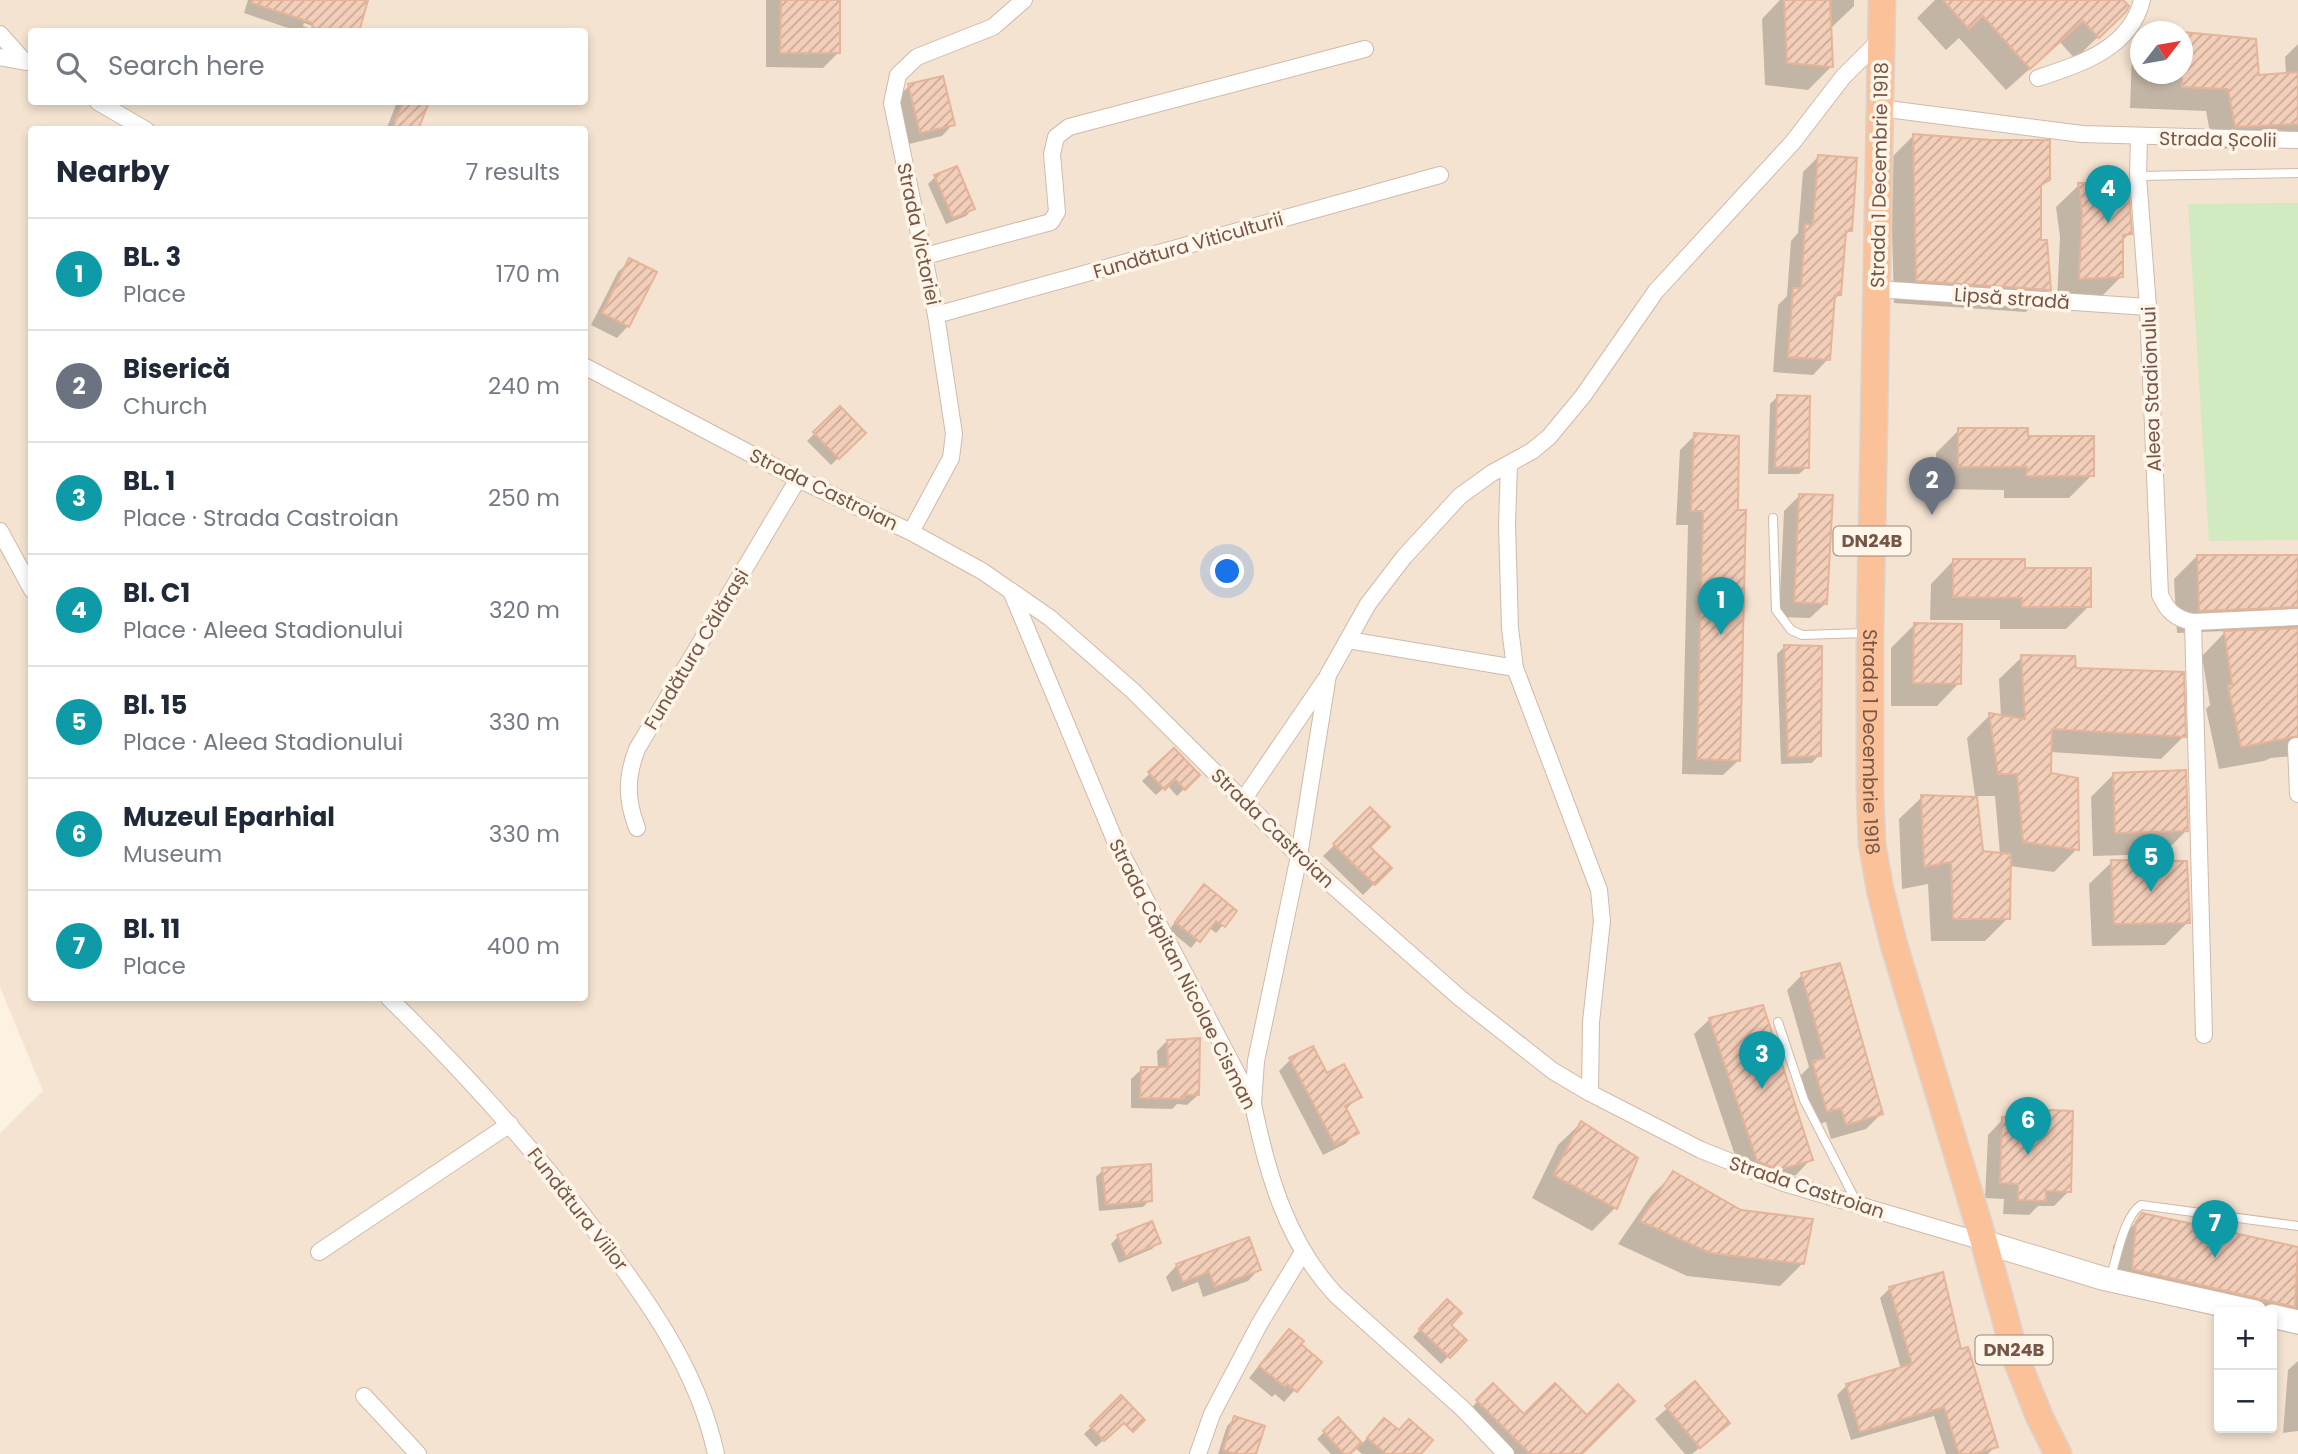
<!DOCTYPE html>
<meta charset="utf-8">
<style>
body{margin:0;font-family:Poppins,sans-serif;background:#f6f6f7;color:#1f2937}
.controls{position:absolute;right:21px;bottom:21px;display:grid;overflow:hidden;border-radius:7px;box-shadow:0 4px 10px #0003}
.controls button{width:63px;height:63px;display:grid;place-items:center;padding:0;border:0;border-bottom:2px solid #e0e1e3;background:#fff;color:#1f2937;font:35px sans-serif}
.compass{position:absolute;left:2130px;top:21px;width:63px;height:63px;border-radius:50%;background:#fff;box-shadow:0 4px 10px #0003;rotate:59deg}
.you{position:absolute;left:1228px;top:572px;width:24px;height:24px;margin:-18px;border:5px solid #fff;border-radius:50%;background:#1a73e8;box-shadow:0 0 0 10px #1a73e833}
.badge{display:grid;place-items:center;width:46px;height:46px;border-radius:50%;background:#ea6443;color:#fff;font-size:23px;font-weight:700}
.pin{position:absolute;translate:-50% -58px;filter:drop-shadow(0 2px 4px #0008)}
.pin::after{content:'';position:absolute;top:37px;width:24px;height:21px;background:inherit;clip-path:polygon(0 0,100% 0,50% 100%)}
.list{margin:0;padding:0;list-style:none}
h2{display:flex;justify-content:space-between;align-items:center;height:91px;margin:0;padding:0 28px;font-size:30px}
h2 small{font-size:23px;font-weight:400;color:#747a83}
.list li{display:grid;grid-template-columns:46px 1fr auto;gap:21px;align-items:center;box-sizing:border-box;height:112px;padding:0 28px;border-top:2px solid #e0e1e3}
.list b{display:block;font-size:26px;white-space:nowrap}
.list p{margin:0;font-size:23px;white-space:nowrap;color:#747a83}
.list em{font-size:23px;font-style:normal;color:#747a83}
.icon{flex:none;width:38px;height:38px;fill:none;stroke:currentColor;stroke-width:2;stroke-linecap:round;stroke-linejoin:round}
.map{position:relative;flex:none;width:2298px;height:1454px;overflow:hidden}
.search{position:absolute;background:#fff;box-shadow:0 4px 10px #0003;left:28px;top:28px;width:560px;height:77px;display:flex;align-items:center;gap:18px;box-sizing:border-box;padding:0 24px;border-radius:7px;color:#747a83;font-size:26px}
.panel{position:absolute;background:#fff;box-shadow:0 4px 10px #0003;left:28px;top:126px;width:560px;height:875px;border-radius:7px}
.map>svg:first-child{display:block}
.residential{fill:#f4e3d0;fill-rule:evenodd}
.pitch{fill:#d2eac0}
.shadow{fill:#0003}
.building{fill:url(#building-hatch);stroke:#e6b499;stroke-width:2}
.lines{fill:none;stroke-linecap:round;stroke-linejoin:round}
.service-casing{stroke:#d0baab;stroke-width:10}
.minor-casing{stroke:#d0baab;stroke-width:18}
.secondary-casing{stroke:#d3baa8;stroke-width:25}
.trunk-casing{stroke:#dbd3cf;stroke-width:29}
.service{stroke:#fff;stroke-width:8}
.minor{stroke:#fff;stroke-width:16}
.secondary{stroke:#fff;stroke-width:23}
.trunk{stroke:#fbc198;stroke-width:26}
.labels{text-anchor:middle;stroke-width:7;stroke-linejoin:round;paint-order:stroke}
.shield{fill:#fff5e8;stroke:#9e8678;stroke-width:2}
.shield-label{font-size:18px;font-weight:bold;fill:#755648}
.street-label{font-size:19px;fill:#755648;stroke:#fff5e8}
</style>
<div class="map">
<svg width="2298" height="1454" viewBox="0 0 2298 1454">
<defs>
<pattern id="building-hatch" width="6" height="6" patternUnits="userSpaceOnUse" patternTransform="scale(1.75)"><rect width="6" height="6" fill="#f3ceb9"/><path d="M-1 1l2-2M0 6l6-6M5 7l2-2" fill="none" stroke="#c9aa98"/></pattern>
</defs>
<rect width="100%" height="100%" fill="#fdf1e2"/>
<path class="residential" d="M0,0h2298v1454h-2298v-321l43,-42 -43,-104zM32,32h552v70h-552zM2140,32h42v42h-42zM32,130h552v868h-552zM2219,1312h53v116h-53z"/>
<path class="pitch" d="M2298,203v337l-89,1 -21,-337z"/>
<g class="shadow">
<path d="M248,0h119l-36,32 -27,-9 -1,3 16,6h-19l-56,-19z"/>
<path d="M766,0h72v53l-15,15 -57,-1z"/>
<path d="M1780,0h74v6l-24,23 1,38 -23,23 -43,-5 -3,-66z"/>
<path d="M1935,0h186l-20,34 -26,25 -15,-17 -54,48 -47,-52 -13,12 -29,-32z"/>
<path d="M2298,44v102l-85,3 -7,-38 -76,-3 2,-54 8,-9v29l117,3 29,-3 -1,-17z"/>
<path d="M909,86l44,38 -11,12 -33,8 -11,-47z"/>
<path d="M397,102h30l-11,28h-30z"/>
<path d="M1913,136l136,43 -10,10v52l10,48 -23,23 -132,-9 -4,-144z"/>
<path d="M1818,157l32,73 -6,7 -5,58 -7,7 -4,57 -15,16 -40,-3 5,-67 9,-9 4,-55 7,-8 5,-61z"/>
<path d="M935,177l38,31 -7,8 -20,8 -18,-40z"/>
<path d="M2079,185l51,48 -9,9 1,34 -23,23 -42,2 3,-64 -4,-30z"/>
<path d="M630,261l25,12 -27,53 -11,12 -26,-13 27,-53z"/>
<path d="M1777,397l30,70 -8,7h-31l2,-70z"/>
<path d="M840,408l24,25 -33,32 -24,-24z"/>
<path d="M1959,430l68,8 65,37 -23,23h-65v-8l-68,-1v-36z"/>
<path d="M1695,435l44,325 -16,15 -41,-1 6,-249h-12l4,-75z"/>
<path d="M1800,495l26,108 -16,15 -31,-1 5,-106z"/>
<path d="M2197,556l101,1v195l-4,4 -23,2 -7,3 -45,8 -13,-60 4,-4 -8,-49 24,-25 -49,2 -3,-54z"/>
<path d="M1953,561l70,8 66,37 -23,23h-66v-9h-70l1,-36z"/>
<path d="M1914,625l45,58 -22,23h-46v-58z"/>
<path d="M1784,647l35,108 -7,8 -31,1 -4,-110z"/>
<path d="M2022,657l52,13 110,66 -23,23 -111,-7 -1,22 28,75 -23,23 -45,-6 -1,52 -23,23h-54l-3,-57 -26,5 -3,-70 23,-22 59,55 19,2 -5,-58h-20l-8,-58 23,-23 11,2 -2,-38z"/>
<path d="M1174,750l24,25 -21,21 -10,-11 -11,10 -14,-14z"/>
<path d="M2114,774l72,57 -23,23 -70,2 -2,-59z"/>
<path d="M1370,810l-2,37 22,21 -27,27 -40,-39z"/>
<path d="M2112,862l76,60 -23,23 -73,1 -3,-62z"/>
<path d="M1197,894l38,17 -19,22 -8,-6 -17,21 -22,-18z"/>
<path d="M1802,975l79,139 -15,15 -35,10 -5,-17 -14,4 -14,-48 11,-11 -22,-77z"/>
<path d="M1710,1019l101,140 -15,16 -33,9 -21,-8 -48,-142z"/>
<path d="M1167,1041l31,54 -11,10 -10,-1 -5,5 -41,-1v-29l11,-10h16l-1,-18z"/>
<path d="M1290,1060l36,16 33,21 -14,13 12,22 -12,12 -22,11 -44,-84z"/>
<path d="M2027,1111l42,80 -15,15h-16l-9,9 -26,-1 1,-15 -19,-1 3,-63 15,-16 15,1z"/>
<path d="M1581,1123l55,36 -21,49 -23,23 -60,-33 26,-53z"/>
<path d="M1103,1170l47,30 -7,7 -44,4 -3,-34z"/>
<path d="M1673,1174l130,89 -23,23 -93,-10 -69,-32 33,-48z"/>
<path d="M2143,1215l155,34v86l-26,-6v-17h-53v5l-109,-25 3,-46z"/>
<path d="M1118,1237l41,5 -7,7 -33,14 -8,-19z"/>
<path d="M1177,1265l82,4 -11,12 -45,16 -5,-15 -26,10 -6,-15z"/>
<path d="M1890,1288l70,63 36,95 -8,8h-42l-12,-38 -83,24 -14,-45 10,-10 54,-16 -21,-71z"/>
<path d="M1447,1301l2,24 15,15 -23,24 -28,-27z"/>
<path d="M1278,1342l21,2 21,18 -36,40 -9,-8 -3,3 -23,-19z"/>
<path d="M2298,1361v70l-15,2 5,-63z"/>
<path d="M1695,1384l21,50 -24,20h-7l-30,-35z"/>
<path d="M1493,1386l31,31 56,37h-80l-38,-37z"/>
<path d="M1121,1398l13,13 -38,36 -12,-13z"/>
<path d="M1235,1418l19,36h-36l9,-28z"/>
<path d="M1338,1419l23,26 12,-14 45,23h-56l-7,-6 -7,6h-17l-14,-15z"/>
</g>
<g class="building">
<path d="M253,0h115l-9,32h-34l-13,-5 1,-4 -61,-20z"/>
<path d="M781,0h59v53h-60z"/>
<path d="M1784,0h46l3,67 -46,-4z"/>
<path d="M1943,0h180l6,6 -3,6 -27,26 -16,-17 -53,48 -47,-53 -14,13z"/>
<path d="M2182,32l74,7 3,36 39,-3v52l-63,3 -7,-38 -46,-2z"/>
<path d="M943,76l12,49 -35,8 -12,-49z"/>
<path d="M403,102h26l-11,28h-26z"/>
<path d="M1913,134l78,6h59v40l-9,5v55h6l4,50 -135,-9z"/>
<path d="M1818,155l39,3 -5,73h-6l-5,64h-6l-5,65 -42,-3 5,-69h8l4,-64 8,1z"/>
<path d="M957,166l18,43 -22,9 -19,-43z"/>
<path d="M2078,183h50l4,51 -9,1v42l-44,2 3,-66z"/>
<path d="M629,258l28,14 -28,55 -27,-14z"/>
<path d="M1777,395l33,1 -1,72 -34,-1z"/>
<path d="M840,406l26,27 -27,26 -26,-27z"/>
<path d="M1958,428h70v8h66v40h-68l1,-9h-69z"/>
<path d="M1694,433l45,3 -1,74h8l-6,251 -43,-2 6,-248h-12z"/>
<path d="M1799,494l34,1 -6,109 -33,-2z"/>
<path d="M2197,555h101v52l-99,4z"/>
<path d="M1953,559h72v9h66v39h-69v-9l-69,-1z"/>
<path d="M1914,623l48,1 -1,60 -48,-1z"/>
<path d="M2298,628v108l-57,11 -13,-62 4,-1 -8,-53z"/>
<path d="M1784,645l38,1 -1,110 -33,1z"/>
<path d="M2021,655l54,1 1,12 108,4 2,65 -134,-8 -1,44 27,5 1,72 -56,-8 -6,-68h-19l-9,-61 36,6z"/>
<path d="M1174,748l26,27 -15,15 -10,-11 -10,11 -17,-18z"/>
<path d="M2186,770l2,61 -73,2 -2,-60z"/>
<path d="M1921,795l56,2 6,54 28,3 -1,65h-57l-2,-57 -27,5z"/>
<path d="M1370,807l20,20 -20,20 22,21 -17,17 -42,-41z"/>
<path d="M2111,860l76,1 3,62 -76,1z"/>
<path d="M1204,884l33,27 -12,16 -9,-6 -16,21 -25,-20z"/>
<path d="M1840,963l43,151 -37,11 -5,-17 -14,4 -15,-51 13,-3 -24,-85z"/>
<path d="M1763,1005l50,155 -34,10 -22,-9 -48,-143z"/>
<path d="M1200,1038l-1,57h-15v4l-44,-1 1,-31h27l-1,-27z"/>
<path d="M1313,1046l14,27 17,-9 18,33 -17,9 14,27 -24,12 -46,-87z"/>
<path d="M2026,1109l47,2 -2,81 -25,-1v10l-28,-1v-16l-18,-1 2,-66 24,1z"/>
<path d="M1581,1121l57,37 -21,51 -64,-34z"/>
<path d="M1151,1164l1,37 -46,4 -4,-37z"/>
<path d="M1673,1171l68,39 72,9 -9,45 -94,-11 -70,-32z"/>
<path d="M2142,1213l156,34 -3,60 -163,-38 4,-47z"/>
<path d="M1152,1221l9,22 -35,14 -9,-22z"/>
<path d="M1249,1237l12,33 -46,17 -6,-15 -26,10 -7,-18z"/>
<path d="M1943,1272l18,77 7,-2 30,100 -25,7h-14l-15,-47 -84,25 -14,-48 66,-20 -23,-77z"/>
<path d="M1447,1299l15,14 -11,12 16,15 -17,18 -31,-29z"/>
<path d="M1289,1329l15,12 -3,3 21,18 -25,30 -10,-8 -2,3 -26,-21z"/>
<path d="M1695,1381l35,42 -30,25 -35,-42z"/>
<path d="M1493,1383l31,31 31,-31 32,32 31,-31 17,17 -53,53h-52l-54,-54z"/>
<path d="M1121,1395l24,25 -12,12 -9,-9 -20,18 -14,-15z"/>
<path d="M1234,1416l31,10 -9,28h-21l-12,-4z"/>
<path d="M1338,1417l24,26 -12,11h-6l-21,-23z"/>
<path d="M1384,1418l15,12 10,-11 24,21 -12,14h-35l-19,-16z"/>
</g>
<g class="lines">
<g class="service-casing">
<g id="service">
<path d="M2138,176l160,-3"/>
<path d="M1773,518l3,92 15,20 11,5 63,-2"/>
<path d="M1778,1022l26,78 54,105"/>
<path d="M2111,1276c6,-19 13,-60 30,-71l157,21"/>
</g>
</g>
<g class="minor-casing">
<g id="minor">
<path d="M0,34l24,27"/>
<path d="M0,57l26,5"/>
<path d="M2038,78c42,-14 92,-29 104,-78"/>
<path d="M98,102l48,28"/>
<path d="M1880,108l202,26 216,6"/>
<path d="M2139,137l-1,39 10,131 12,288c7,15 15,24 33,27l105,-5"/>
<path d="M925,256l126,-34 6,-10 -5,-58 4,-17 13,-10 296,-78"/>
<path d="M1876,289l272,18"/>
<path d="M936,315l504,-140"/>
<path d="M584,366l214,113 113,53 71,39 68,47 83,73 166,165 161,142 93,73 37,22 111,57 83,33 200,59"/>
<path d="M1509,464l-2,61 3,103 5,40 84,222 3,31 -11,101 -1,71"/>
<path d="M0,531l32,59"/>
<path d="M911,532l40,-74 3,-24 -18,-119 -44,-212 6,-28 19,-18 76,-30 31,-27"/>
<path d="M1011,591l105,252 137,261c14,69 34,139 83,191l127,114 43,45"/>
<path d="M2193,622l11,413"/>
<path d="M1348,640l167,28"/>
<path d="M2296,746l2,48"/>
<path d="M1243,800l82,-120"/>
<path d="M637,828c-11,-29 -11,-50 0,-79l161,-270"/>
<path d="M389,998c76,75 143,148 207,234 51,67 102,138 120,222"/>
<path d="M1253,1104l3,-43 43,-205 29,-181 40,-71 36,-47 56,-61 32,-23 40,-22 17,-14 34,-41 73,-105 137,-149 50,-65 40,-40"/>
<path d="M319,1252l191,-128"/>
<path d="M364,1396l54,58"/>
<path d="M1198,1454l14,-40 48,-91 43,-71"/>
</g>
</g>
<g class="secondary-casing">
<g id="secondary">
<path d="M1984,1242l118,36 153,34"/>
<path d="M2272,1316l26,6"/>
</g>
</g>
<g class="trunk-casing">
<g id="trunk">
<path id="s1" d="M1882,0l-12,633v160l2,51 8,45 14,56 90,297 33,119 23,57 18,36"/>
</g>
</g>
<use href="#service" class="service"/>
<use href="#minor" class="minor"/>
<use href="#secondary" class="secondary"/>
<use href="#trunk" class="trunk"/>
</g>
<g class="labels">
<g class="shield">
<rect x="1833.5" y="526.5" width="77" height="29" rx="5"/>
<rect x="1975.5" y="1335.5" width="77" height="29" rx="5"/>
</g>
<g class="shield-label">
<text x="1872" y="547">DN24B</text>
<text x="2014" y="1356">DN24B</text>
</g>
<g class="street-label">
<text transform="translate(2218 139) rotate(1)" y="7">Strada Școlii</text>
<text transform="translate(1879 175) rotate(-89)" y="7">Strada 1 Decembrie 1918</text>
<text transform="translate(919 234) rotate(78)" y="7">Strada Victoriei</text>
<text transform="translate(1188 245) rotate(-16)" y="7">Fundătura Viticulturii</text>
<text transform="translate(2012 298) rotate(4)" y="7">Lipsă stradă</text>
<text transform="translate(2151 389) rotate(-92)" y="7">Aleea Stadionului</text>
<text transform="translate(824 489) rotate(26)" y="7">Strada Castroian</text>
<text transform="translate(696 649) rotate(-59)" y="7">Fundătura Călărași</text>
<text dy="7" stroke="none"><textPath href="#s1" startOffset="742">Strada 1 Decembrie 1918</textPath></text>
<text transform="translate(1273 828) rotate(44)" y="7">Strada Castroian</text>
<text transform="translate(1183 974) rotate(63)" y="7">Strada Căpitan Nicolae Cisman</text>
<text transform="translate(1807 1187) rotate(18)" y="7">Strada Castroian</text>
<text transform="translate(578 1209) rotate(52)" y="7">Fundătura Viilor</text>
</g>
</g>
</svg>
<div class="controls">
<button>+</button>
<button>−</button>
</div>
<svg class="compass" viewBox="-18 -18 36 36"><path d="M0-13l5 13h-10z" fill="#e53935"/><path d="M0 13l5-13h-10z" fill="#747a83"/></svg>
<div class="you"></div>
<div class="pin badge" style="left:1721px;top:635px;background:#0f9aa8">1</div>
<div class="pin badge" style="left:1932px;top:515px;background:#6b7280">2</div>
<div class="pin badge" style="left:1762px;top:1089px;background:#0f9aa8">3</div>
<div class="pin badge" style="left:2108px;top:223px;background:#0f9aa8">4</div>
<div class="pin badge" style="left:2151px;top:892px;background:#0f9aa8">5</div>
<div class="pin badge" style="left:2028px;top:1155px;background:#0f9aa8">6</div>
<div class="pin badge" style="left:2215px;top:1258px;background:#0f9aa8">7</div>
<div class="search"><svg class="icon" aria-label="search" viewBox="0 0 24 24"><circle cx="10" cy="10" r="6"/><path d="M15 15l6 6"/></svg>Search here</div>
<section class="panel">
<h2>Nearby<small>7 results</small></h2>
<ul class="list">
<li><span class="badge" style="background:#0f9aa8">1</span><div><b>BL. 3</b><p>Place</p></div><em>170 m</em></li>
<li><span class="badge" style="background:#6b7280">2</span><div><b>Biserică</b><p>Church</p></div><em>240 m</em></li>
<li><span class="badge" style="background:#0f9aa8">3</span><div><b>BL. 1</b><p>Place · Strada Castroian</p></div><em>250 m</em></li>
<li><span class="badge" style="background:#0f9aa8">4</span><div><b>Bl. C1</b><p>Place · Aleea Stadionului</p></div><em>320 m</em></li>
<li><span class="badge" style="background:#0f9aa8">5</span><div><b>Bl. 15</b><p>Place · Aleea Stadionului</p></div><em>330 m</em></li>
<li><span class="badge" style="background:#0f9aa8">6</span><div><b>Muzeul Eparhial</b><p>Museum</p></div><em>330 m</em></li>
<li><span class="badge" style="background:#0f9aa8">7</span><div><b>Bl. 11</b><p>Place</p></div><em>400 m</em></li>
</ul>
</section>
</div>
